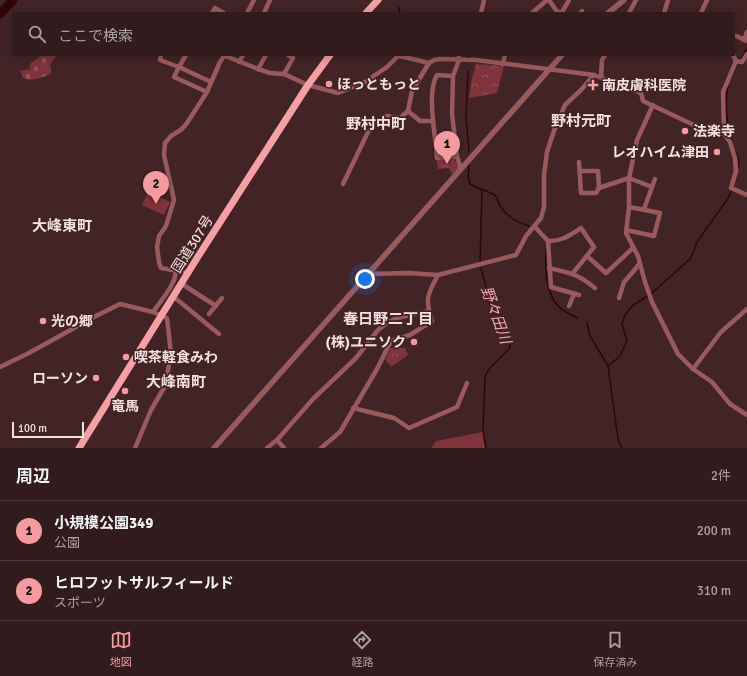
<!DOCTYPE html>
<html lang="ja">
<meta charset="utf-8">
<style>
body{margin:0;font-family:Signika,"Noto Sans JP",sans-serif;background:#3d2829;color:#f1f3f6}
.scale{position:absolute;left:12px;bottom:10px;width:72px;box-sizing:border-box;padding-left:4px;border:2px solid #f6e1e1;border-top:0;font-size:11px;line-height:14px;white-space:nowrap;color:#f6e1e1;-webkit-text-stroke:3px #422426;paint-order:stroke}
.you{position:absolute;left:365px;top:279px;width:14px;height:14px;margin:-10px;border:3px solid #fff;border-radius:50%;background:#1a73e8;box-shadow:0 0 0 6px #1a73e833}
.badge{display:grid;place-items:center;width:26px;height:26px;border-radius:50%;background:#f59b9f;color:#111;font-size:13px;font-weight:700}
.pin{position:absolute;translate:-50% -33px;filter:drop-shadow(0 1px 2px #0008)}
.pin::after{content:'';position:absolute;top:21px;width:14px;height:12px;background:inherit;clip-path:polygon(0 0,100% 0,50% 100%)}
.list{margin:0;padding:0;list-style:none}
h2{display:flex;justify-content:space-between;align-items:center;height:52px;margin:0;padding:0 16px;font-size:17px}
h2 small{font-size:13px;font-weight:400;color:#a8a1a3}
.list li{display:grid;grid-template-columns:26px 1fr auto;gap:12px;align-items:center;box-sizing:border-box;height:60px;padding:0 16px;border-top:1px solid #4d393b}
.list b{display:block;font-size:15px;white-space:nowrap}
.list p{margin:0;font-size:13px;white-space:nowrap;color:#a8a1a3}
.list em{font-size:13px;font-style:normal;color:#a8a1a3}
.icon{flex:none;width:22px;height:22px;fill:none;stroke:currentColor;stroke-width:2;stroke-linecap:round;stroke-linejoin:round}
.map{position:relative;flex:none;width:747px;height:448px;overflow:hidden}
.search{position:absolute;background:#321b1c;box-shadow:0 2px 10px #0003;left:12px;right:12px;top:12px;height:44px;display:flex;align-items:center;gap:10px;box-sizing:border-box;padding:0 14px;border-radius:0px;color:#a8a1a3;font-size:15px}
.sheet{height:172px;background:#321b1c}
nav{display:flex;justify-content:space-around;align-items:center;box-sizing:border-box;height:56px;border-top:1px solid #4d393b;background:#321b1c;font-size:11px;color:#a8a1a3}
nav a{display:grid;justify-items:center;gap:2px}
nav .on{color:#f59b9f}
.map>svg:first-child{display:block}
.green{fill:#7f343b}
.forest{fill:url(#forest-crowns)}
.cemetery{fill:url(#cemetery-stones)}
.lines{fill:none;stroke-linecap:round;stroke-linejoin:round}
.stream{stroke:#32030a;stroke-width:1.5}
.river{stroke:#32030a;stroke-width:9}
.minor{stroke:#995a5d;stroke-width:4.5}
.tertiary{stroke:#995a5d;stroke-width:5.5}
.trunk{stroke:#f4a0a4;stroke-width:7}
.poi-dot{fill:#f59b9f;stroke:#422426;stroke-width:1.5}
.labels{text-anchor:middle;stroke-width:3.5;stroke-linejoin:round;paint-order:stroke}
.poi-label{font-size:14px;font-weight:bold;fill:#f6e1e1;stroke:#422426;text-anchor:start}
.street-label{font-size:14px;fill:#f6e1e1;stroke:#422426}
.neighbourhood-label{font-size:15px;font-weight:bold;fill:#f6e1e1;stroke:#422426}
.water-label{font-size:15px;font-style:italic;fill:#f7a8ab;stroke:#422426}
</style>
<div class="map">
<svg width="747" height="448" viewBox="0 0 747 448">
<defs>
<pattern id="forest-crowns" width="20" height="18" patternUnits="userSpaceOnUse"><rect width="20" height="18" fill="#7f343b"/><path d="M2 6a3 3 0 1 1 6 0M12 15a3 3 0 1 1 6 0" fill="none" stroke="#925157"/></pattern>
<pattern id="cemetery-stones" width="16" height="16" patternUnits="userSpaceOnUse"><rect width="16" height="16" fill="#7f343b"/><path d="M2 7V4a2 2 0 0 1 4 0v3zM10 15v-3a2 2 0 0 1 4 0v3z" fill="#925157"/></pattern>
</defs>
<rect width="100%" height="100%" fill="#422426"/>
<g class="green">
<path d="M148,192l22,10 -6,13 -22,-10z"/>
<path d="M483,432l2,16h-54l5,-7z"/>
</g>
<g class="forest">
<path d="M476,64l28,2 -7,27 -28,5 2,-15z"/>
<path d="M454,158l5,11 -7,5 -3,-6 -11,1 -1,-9z"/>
<path d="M391,348h14l3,7 -17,12 -6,-8z"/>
</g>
<path class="cemetery" d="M42,55h15l-7,9 1,10c-8,3 -19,8 -28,4l-3,-7 11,-2 -2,-2 2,-4z"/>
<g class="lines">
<g class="stream">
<path d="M398,6l2,7"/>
<path d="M468,55v2"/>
<path d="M740,60l7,-11"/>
<path d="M468,71l-2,46 3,34"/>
<path d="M728,87c-4,18 -1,37 4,55"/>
<path d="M735,151l4,9 -1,7"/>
<path d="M469,165l-1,12 2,7c10,6 18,6 27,13 3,16 18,25 32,29"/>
<path d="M546,248c-1,20 -1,50 17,62 4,3 9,5 14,8"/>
<path d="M480,261l2,-71"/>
<path d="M481,268l6,23 22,48 1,9 -21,21 -4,8 -2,54 3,17"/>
<path d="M587,323l3,13 18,30 10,73 4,9"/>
<path d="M608,366l12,-10 7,-15 -5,-17 3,-9 7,-9 20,-13 39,-35 6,-16 29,-41 6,-11"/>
</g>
<path class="river" d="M0,14l13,-14"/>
<g class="minor">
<path d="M549,0l9,13"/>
<path d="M558,12h4l7,-12"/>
<path d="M212,13l3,-5 9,5"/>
<path d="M247,13l7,-13"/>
<path d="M264,13l6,-13"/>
<path d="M481,13l3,-13"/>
<path d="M532,13l15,-13"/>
<path d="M581,13l1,-2"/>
<path d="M629,13l7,-13"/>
<path d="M664,13l4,-13"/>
<path d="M701,13l6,-13"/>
<path d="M734,35l13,6"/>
<path d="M744,40l3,-8"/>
<path d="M747,54l-5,8 -6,-1 -13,31 1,42 6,8 5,16 1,13 -5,17 16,7"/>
<path d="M161,55l-1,5 19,7 7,-12"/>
<path d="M223,55l35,14 12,4 14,1 24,11 30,8 27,-11 22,-15 11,-11 6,1 25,6 5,-3 6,-1 36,1 118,15 47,18 2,8 53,25 28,8"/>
<path d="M733,55l3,6"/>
<path d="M239,62l4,-7"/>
<path d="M503,64l2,-9"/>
<path d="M258,69l8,-14"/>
<path d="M284,74l9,-16 -5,-3"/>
<path d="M453,76l-16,-1c-11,18 -1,62 0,83l20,-2 -5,-42 1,-38 6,-16v-5"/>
<path d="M601,77l1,-17 3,-5"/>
<path d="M207,92l-33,-15 5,-10 32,15"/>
<path d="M653,105l-16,35 -8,38v29l-3,26 12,23 7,26 7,20 26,52 15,15 19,13 18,22 17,11"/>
<path d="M408,111l12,10h13"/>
<path d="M457,156l4,13"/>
<path d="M579,162l2,31h15l3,-5 30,-10 23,9"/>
<path d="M580,171h18l1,17"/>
<path d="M343,184l25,-52 18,-16 14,2 8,-7 4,-20 17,-28"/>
<path d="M644,209l11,-30"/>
<path d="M535,227l13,14c13,1 22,-6 33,-13l13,19 -21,26"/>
<path d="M626,230l28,6 6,-23 -31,-6"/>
<path d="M548,241l3,46 28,8"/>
<path d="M587,256l19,17 27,-25"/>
<path d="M549,268c21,5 29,6 46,20"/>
<path d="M189,273l-28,-5 -2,-6 -2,-15 2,-11 7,-10 8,-26 -10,-45 1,-12 6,-7 11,-7 5,-6 20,-31 13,-30 5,-7"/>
<path d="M368,274l41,-1 29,2 78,-20 10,-19 15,-18 3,-11v-32l3,-23 7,-21 11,-26 16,-15 13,-15"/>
<path d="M182,284l34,22"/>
<path d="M174,297l45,37"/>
<path d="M619,298l5,-16 8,-9 8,-10"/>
<path d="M569,306l5,-12"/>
<path d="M153,312c8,-12 22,-26 23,-41"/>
<path d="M209,314l13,-16"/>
<path d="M0,367l29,-14 65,-36 26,-13 33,8 14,6 4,36 -6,32 -14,24 -16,38"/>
<path d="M693,369l28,-37 26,-23"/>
<path d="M353,408l41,10 15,10 48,-21 10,-24"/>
<path d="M277,440l36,-41 43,-41 22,-28 10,-8 9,-4 32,-7"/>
<path d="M267,448l10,-8 7,8"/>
<path d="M321,448l19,-16 37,-63 14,-28 19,-6 22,-14c-7,-22 -5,-26 6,-46"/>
</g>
<g class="tertiary">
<path d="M608,13l16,-13"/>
<path d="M214,448l348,-393"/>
</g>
<g class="trunk">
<path d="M366,13l12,-13"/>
<path d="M79,448l120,-193 109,-170 22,-30"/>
</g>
</g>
<g class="poi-dot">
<circle cx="329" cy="84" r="4"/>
<path d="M591 79h4v4h4v4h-4v4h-4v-4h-4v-4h4z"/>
<circle cx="685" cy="131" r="4"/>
<circle cx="717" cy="152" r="4"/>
<circle cx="43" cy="321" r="4"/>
<circle cx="414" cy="342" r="4"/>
<circle cx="126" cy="357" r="4"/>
<circle cx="96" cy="378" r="4"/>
<circle cx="125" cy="391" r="4"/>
</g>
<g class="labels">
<g class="poi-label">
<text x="337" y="89">ほっともっと</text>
<text x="602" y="90">南皮膚科医院</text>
<text x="693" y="136">法楽寺</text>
<text x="709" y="157" text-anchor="end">レオハイム津田</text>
<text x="51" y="326">光の郷</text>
<text x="406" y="347" text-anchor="end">(株)ユニソク</text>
<text x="134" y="362">喫茶軽食みわ</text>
<text x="88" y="383" text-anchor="end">ローソン</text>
<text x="125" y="411" text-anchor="middle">竜馬</text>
</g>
<g class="street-label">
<text transform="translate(192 244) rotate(-58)" y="5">国道307号</text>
</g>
<g class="neighbourhood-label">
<text x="581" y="126">野村元町</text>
<text x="376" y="129">野村中町</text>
<text x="62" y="231">大峰東町</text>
<text x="388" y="324">春日野二丁目</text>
<text x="176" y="387">大峰南町</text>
</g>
<g class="water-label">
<text transform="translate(496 315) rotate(70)" y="5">野々田川</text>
</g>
</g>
</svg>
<div class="scale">100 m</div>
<div class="you"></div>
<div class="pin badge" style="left:447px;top:164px">1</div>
<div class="pin badge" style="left:156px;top:204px">2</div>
<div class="search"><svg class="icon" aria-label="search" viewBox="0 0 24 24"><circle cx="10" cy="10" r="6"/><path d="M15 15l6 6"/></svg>ここで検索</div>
</div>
<section class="sheet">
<h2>周辺<small>2件</small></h2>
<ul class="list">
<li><span class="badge">1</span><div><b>小規模公園349</b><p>公園</p></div><em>200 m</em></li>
<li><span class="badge">2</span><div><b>ヒロフットサルフィールド</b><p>スポーツ</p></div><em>310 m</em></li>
</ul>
</section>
<nav>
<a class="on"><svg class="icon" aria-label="map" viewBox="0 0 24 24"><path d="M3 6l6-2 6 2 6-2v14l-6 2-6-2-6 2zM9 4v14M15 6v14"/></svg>地図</a>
<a><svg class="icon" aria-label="directions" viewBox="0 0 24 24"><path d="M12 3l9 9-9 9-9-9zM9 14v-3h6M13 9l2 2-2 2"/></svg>経路</a>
<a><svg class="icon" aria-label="saved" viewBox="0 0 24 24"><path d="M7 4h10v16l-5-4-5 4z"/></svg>保存済み</a>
</nav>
